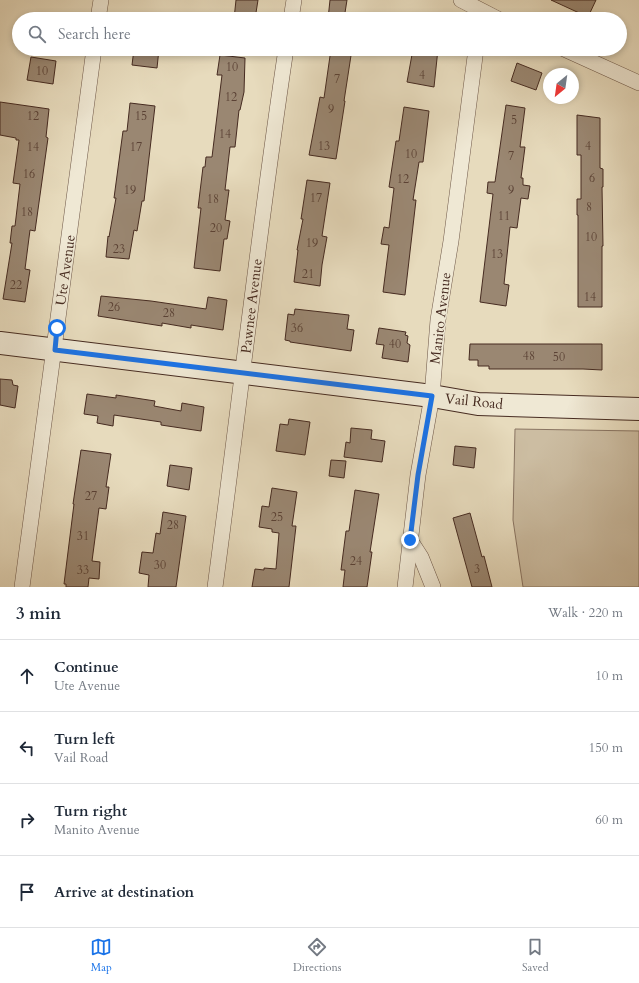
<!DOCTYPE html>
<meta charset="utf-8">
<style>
body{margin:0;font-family:Cardo,serif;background:#f6f6f7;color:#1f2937}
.compass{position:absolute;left:543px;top:68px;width:36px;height:36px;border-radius:50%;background:#fff;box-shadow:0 2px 6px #0003;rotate:209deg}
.stop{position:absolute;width:12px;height:12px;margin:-9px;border:3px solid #1a73e8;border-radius:50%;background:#fff}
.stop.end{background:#1a73e8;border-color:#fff;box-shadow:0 1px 4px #0008}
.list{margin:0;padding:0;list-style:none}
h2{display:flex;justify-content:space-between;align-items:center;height:52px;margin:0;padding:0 16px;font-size:17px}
h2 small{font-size:13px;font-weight:400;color:#747a83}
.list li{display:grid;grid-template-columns:26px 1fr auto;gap:12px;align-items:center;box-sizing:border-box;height:72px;padding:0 16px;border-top:1px solid #e0e1e3}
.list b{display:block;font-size:15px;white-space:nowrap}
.list p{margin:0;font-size:13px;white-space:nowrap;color:#747a83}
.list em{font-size:13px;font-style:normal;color:#747a83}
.icon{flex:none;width:22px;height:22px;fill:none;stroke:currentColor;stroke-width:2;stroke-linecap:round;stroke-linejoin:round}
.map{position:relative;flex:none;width:639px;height:587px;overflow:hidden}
.search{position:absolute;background:#fff;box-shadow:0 2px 6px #0003;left:12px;right:12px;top:12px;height:44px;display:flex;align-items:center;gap:10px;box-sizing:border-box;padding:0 14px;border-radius:22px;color:#747a83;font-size:15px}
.sheet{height:340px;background:#fff}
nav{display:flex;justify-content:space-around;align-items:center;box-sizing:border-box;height:56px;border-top:1px solid #e0e1e3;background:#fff;font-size:11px;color:#747a83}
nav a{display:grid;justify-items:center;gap:2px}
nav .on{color:#1a73e8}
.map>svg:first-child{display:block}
.green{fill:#ccbda2;stroke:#897462}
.building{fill:#9a8772;stroke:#462b21}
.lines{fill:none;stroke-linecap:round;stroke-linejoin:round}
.street-casing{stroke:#6e5748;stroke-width:16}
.secondary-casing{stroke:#462b21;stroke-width:24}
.street{stroke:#efe8d4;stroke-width:15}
.secondary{stroke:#efe8d4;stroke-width:22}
.route{stroke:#1a73e8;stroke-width:5}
.labels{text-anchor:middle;stroke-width:3;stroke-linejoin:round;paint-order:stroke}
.number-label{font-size:12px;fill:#5b4235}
.street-label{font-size:14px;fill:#462b21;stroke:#efe8d4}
</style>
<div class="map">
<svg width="639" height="587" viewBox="0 0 639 587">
<rect width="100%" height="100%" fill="#e7dbbd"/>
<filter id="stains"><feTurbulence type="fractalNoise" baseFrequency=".005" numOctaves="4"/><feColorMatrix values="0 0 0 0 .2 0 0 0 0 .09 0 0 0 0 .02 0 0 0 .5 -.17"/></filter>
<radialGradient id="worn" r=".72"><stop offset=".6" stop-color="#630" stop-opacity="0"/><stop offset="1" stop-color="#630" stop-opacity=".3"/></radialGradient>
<path class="green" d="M515,429l124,2v156h-116l-10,-67z"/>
<g class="building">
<path d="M236,0h22l-3,19h-21z"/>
<path d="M330,0h17l-3,19h-16z"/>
<path d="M551,0h45l-8,17z"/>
<path d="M134,49h25l-2,19 -25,-3z"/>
<path d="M331,49h21l-8,52h1l-9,58 -27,-4 11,-58 4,1z"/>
<path d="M413,49h25l-4,38 -27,-5z"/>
<path d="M220,55l25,3 -1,34 -4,18h-1l-4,37h-5l-5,43h4l-4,30 5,1 -3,18h-3l-4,32 -26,-3 7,-60h-3l5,-41h2l1,-10h6l10,-82h-5z"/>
<path d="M31,57l25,4 -3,23 -26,-4z"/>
<path d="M517,63l25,10 -6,17 -25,-9z"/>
<path d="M0,102l49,7 -3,28 2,1 -13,93 -5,-1 -5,39 5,1 -5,32 -22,-3 9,-56h-2l2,-17h3l5,-42 -7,-1 6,-43h-3v-2l-16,-3z"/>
<path d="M130,103l25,3 -11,95h-2l-5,30 -3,-1 -5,29 -23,-2 2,-21 1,1 7,-39h-2l9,-67h4z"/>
<path d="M506,105l19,3 -5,39h5l-4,31h2v7l7,1 -2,13 -7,-1 -4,30 -7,-1 -6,57 5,1 -3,21 -26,-4 13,-108 -6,-1 1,-11h7z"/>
<path d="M404,107l25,4 -6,51h-4l-6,38h3l-11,95 -22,-3 6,-47 -8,-1 3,-17 5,1 5,-40 -5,-1 7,-46h3z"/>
<path d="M577,115l23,3v50l3,1v18h-1l1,59h-1v61h-24v-92h-1v-16h4v-44h-4z"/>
<path d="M307,180l23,3 -8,53 5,1 -5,28 -2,21 -26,-4 4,-32h-1l6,-31h-2z"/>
<path d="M101,296l50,5 55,8 2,-12 19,3 -4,30 -32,-5v3l-29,-5v3l-64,-10z"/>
<path d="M295,309l54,6 -2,14 7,1 -3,21 -61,-9v-1l-5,-1 3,-26 6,1z"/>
<path d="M379,328l27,4 -1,3 3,1 -1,7 3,2 -2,17 -26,-4 2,-13 -8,-1z"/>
<path d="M470,344h132v26l-19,-1h-94v-3h-11v-6h-9z"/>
<path d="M0,379l12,1 1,5 5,1 -3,22 -15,-3z"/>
<path d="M87,394l29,4v-3l39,6 -1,5 27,5 1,-8 22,4 -3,24 -40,-6v-3l-47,-7 -1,11 -16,-3 1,-7 -14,-2z"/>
<path d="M289,419l21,3 -5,33 -29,-4 4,-27 8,1z"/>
<path d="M351,428l21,2 -1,9 14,2 -3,21 -38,-5 2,-15 4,1z"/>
<path d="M455,446l21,2 -2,20 -21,-3z"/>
<path d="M81,450l30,4 -5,33h3l-3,22 -7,-1 -7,53 8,1 -1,17 -10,-1 -1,9h-22v-3h-2l10,-80h-1z"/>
<path d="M331,460l15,1 -2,17 -15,-2z"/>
<path d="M170,465l22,3 -3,22 -22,-4z"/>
<path d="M272,488l25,4 -5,34h4l-7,61h-37l3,-18 9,1v-2l12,1 3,-36 -7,-1v-3l-13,-2 3,-21 7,1z"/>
<path d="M355,490l24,4 -9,58h2l-5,35h-24l2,-17h-4l5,-39h3z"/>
<path d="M163,512l23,4 -10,71h-28l1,-12 -10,-2 3,-21 11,1 3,-20 4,1z"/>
<path d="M470,513l12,44 2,-1 8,31h-20l-19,-69z"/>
</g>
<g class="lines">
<g class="street-casing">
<g id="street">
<path d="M461,0l37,19"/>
<path d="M98,19l3,-19"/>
<path d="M291,19l3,-19"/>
<path d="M564,49l75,34"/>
<path d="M410,540l11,17 12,30"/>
<path d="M22,587l72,-538"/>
<path d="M215,587c24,-179 44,-359 71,-538"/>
<path d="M405,587l13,-112 14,-79 6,-76 13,-79 25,-192"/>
</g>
</g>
<g class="secondary-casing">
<path id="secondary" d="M0,343l432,53 46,8 161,5"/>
</g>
<use href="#street" class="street"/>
<use href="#secondary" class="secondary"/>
</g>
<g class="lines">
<path class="route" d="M57,328l-2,22 377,46 -14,79 -8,65"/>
</g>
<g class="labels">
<g class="number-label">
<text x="232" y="71">10</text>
<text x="42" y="75">10</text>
<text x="422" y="79">4</text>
<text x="337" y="83">7</text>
<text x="231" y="101">12</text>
<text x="331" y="113">9</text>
<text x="33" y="120">12</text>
<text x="141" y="120">15</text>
<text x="514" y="124">5</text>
<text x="225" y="138">14</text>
<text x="324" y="150">13</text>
<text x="588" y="150">4</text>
<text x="33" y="151">14</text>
<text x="136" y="151">17</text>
<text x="411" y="158">10</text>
<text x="511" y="160">7</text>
<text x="29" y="178">16</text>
<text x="592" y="182">6</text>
<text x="403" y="183">12</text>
<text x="130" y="194">19</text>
<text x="511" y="194">9</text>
<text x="316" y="202">17</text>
<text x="213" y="203">18</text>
<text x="589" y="211">8</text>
<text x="27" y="216">18</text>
<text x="504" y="220">11</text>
<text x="216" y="232">20</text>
<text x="591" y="241">10</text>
<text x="312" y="247">19</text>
<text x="119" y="253">23</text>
<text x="497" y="258">13</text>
<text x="308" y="278">21</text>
<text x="16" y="289">22</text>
<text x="590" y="301">14</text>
<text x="114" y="311">26</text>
<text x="169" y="317">28</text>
<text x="297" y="332">36</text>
<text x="395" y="348">40</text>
<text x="529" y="360">48</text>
<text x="559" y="361">50</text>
<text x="91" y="500">27</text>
<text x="277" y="521">25</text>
<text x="173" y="529">28</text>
<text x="83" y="540">31</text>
<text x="356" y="565">24</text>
<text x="160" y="569">30</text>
<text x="477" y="573">3</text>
<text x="83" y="574">33</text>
</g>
<g class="street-label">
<text transform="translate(65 270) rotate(-82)" y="5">Ute Avenue</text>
<text transform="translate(251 306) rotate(-83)" y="5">Pawnee Avenue</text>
<text transform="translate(440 318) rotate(-83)" y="5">Manito Avenue</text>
<text transform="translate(474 401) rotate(6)" y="5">Vail Road</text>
</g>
</g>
<rect width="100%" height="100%" filter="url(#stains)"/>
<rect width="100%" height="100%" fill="url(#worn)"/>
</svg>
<svg class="compass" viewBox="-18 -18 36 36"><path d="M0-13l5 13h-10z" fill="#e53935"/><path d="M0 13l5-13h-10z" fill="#747a83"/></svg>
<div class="stop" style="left:57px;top:328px"></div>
<div class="stop end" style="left:410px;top:540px"></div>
<div class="search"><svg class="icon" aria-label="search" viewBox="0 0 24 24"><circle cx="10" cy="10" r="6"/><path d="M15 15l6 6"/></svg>Search here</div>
</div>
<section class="sheet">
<h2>3 min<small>Walk · 220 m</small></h2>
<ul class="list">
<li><svg class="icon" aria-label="ahead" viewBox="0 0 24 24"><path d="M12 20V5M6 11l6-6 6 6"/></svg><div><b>Continue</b><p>Ute Avenue</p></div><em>10 m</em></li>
<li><svg class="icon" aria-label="left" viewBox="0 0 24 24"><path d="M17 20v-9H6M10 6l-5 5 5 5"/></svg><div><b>Turn left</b><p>Vail Road</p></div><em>150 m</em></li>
<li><svg class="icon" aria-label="right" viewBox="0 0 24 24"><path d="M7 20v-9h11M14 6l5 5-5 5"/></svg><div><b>Turn right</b><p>Manito Avenue</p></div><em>60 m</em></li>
<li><svg class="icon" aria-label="arrive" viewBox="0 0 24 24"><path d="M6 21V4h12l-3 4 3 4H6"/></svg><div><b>Arrive at destination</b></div></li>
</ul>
</section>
<nav>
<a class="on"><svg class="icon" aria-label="map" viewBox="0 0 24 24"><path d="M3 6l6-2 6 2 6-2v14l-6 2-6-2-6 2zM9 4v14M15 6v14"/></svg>Map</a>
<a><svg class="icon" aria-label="directions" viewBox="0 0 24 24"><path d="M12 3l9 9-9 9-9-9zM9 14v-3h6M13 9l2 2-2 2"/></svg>Directions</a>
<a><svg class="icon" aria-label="saved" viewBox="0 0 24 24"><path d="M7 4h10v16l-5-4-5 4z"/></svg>Saved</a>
</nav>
